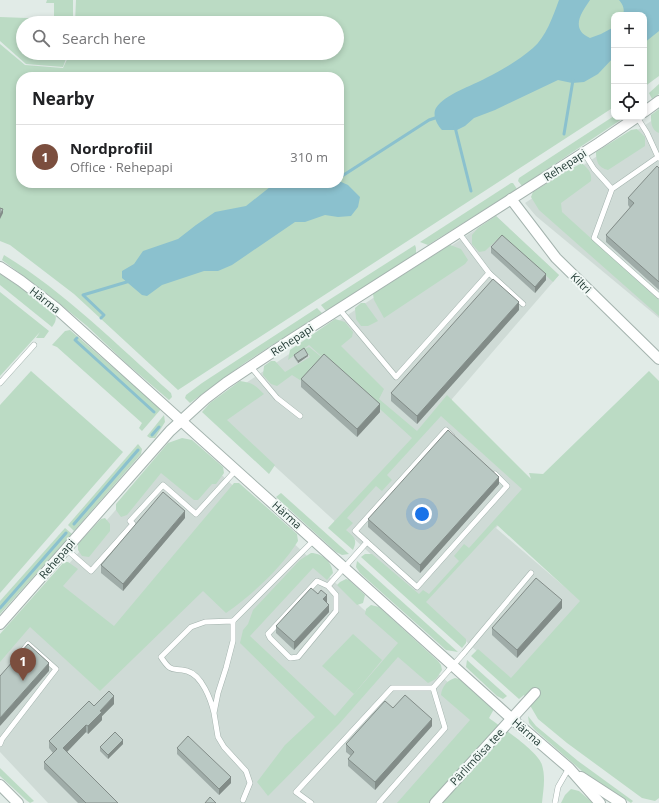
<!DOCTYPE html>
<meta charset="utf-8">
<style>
body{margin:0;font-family:"Open Sans",sans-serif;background:#f2f2f2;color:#202124}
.controls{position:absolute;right:12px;top:12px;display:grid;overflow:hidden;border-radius:8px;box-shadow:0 2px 6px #0003}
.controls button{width:36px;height:36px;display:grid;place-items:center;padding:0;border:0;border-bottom:1px solid #e0e0e0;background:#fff;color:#202124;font:20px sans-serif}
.you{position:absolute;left:422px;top:514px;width:14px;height:14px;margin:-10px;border:3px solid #fff;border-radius:50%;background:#1a73e8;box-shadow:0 0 0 6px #1a73e833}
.badge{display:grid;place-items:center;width:26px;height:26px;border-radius:50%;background:#7b4e3e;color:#fff;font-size:13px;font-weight:700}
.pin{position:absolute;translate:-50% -33px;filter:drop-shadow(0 1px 2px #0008)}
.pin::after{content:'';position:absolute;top:21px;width:14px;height:12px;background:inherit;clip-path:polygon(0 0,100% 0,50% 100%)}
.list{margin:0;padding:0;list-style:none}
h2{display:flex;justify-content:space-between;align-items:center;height:52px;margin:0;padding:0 16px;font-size:17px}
h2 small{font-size:13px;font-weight:400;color:#757577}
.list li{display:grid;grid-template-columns:26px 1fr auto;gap:12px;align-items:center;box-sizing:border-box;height:64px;padding:0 16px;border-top:1px solid #e0e0e0}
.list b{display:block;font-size:15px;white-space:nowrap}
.list p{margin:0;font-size:13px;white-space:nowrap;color:#757577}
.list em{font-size:13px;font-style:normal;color:#757577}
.icon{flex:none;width:22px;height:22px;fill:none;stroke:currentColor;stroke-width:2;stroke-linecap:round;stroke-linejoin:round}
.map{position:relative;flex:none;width:659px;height:803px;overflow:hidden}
.search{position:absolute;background:#fff;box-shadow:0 2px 6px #0003;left:16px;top:16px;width:328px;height:44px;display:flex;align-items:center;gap:10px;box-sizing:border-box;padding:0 14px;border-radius:22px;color:#757577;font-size:15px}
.panel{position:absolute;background:#fff;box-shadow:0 2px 6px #0003;left:16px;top:72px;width:328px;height:116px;border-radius:16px}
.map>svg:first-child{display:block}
.built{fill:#cfdbd6}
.green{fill:#bbdbc4;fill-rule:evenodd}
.water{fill:#8bc1ce}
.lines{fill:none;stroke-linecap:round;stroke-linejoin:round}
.stream{stroke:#8bc1ce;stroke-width:3}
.lane-casing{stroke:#a4b3ae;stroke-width:6}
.street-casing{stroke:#a4b3ae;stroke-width:12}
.lane{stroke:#fff;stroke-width:5}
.street{stroke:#fff;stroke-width:10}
.wall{fill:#9faca8}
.shaded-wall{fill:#828c88}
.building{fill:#b9c8c3;stroke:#828c88}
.labels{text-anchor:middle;stroke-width:4;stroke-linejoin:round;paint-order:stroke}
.street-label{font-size:11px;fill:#223b35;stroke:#f1f8f5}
</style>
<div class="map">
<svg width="659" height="803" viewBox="0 0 659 803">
<rect width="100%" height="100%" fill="#e1ebe7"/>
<g class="built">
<path d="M659,116v202l-123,-102 -11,-13z"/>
<path d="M496,216l63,59 -107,124v5l80,76 -9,15 -27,33 91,78 -72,80 -305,-279z"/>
<path d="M173,444h16l173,164 124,107 -78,88h-360l-48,-51v-109z"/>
</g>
<g class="green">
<path d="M47,0h26v23h-50v30h45l-5,14 -37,-3 -26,-23v-24l54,2v-16h-8z"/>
<path d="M76,0h583v76l-15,11v-72h-30v92l-436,283 -104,-96 -64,-49 -10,-4v-197l25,21 38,3 7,-15h267v-30h-262zM21,77h318v106h-318z"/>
<path d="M659,84v10l-7,5 -3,-6z"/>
<path d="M659,109v24c-8,-3 -8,-11 -8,-18z"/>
<path d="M614,116l11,1 -103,69 -4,-5 1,-3z"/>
<path d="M637,129l8,8v9l-37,24c-10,-2 -12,-9 -12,-18l35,-22z"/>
<path d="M582,163c6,6 10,9 9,18l-30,22 1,9 97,88v16l-120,-106 -8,-13 2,-5 32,-20z"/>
<path d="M511,183h2l4,6 -89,56 -8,-3z"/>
<path d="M496,216l63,59 -6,7 -51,-47 -17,16 -6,1 -7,-8v-9l6,-7z"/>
<path d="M415,245l1,3v6l-90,57 -5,-6z"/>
<path d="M450,245l11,4 7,11 -3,4 -81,54 -10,-18 -1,-6z"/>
<path d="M4,255c62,38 113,90 167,138l1,4 -3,3 -43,-37 -39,-37 -38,-31 -47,-35z"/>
<path d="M0,274l17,11 38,29c2,5 0,9 -3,13l-52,-42z"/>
<path d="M0,292l49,39 -5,7h-8l4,-6 -40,44z"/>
<path d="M361,303h4l13,18 -10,5h-7l-5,-7 -1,-11z"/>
<path d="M317,308l5,5 -76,49 -56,41 -5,-5 1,-3 16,-12z"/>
<path d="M335,319l10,3 8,10 -1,5 -11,9 43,43 -5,10 38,32 30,-36 84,84 -2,-6 14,1 106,-103 10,10v417l-4,3 -13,-3 -75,-55 -29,-24 -14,-24 -5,4 -48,-43 7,-7 33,29 69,-77 -83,-76 -71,77 40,37v4l-4,5 -101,-91 4,-3h7l47,40 4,-4 6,4 30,-33 -5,-5 10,-12 5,4 53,-59 -81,-73 -54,59 5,5 -10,11 -6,-5 -29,32 6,5 -7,7c8,7 12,9 7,20l-25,-22 84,-90 -103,-93 -21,15 2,-10z"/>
<path d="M70,330l91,79 -19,22 -3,-3 3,-5 -85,-76 -5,-2 13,-14z"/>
<path d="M309,347l15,12 -21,23 -11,-7 -15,11 -6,-2 -8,-9 1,-9 7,-5h4l10,11 25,-15 -5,-8z"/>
<path d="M31,371l92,81 -123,141v-188z"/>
<path d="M240,381c13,2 15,4 24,13l-37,26 48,45 -6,9 -67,-62 8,-9z"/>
<path d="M164,415l1,7 -10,16h-5l-3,-2z"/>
<path d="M182,438l10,2 31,27 1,6 -8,11h-4l-14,16h-4l-33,-27 -34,42 -6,2 -5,-7v-6l52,-61z"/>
<path d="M138,444l4,5 -1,5 -67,77 -6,-6z"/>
<path d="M234,483h5l58,51 1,7c-15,25 -48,56 -72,72l-23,-22 -103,100 -70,-64 -30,35v-28l64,-72h4l10,7 -15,17 51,40z"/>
<path d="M281,493l68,61 -7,1 -6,-3 -60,-55z"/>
<path d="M105,518l5,6v7l-21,26 -7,-1 -4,-6v-6l23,-25z"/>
<path d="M65,528l7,6 -72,80v-13z"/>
<path d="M311,553c11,0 21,9 22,20l-6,7 -14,-12 -63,68 85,80 63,-73 -33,-29 1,-5 5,-4 8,2 59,54 3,4 1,5 -6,9 -8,4 -30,-26 -59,67 -71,72 -11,-14 28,-37 30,-28 -75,-74 3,-13 5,-6 5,-14 47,-50z"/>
<path d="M357,561l101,91 -12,-2 -86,-77 -4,-6z"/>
<path d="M346,579l3,1 16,15 -2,8 -6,2 -20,-20 3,-3z"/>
<path d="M353,634l29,26 -28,34 -32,-28z"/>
<path d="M467,660l40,36 -4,3 -6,-3 -31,-29z"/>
<path d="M455,678l4,1 5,3 30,27 -5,9c13,10 49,33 53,47 4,13 1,26 0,38h-145l73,-83 -29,-25c1,-8 5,-14 14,-17z"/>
<path d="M528,716l8,10 42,35 55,40 -2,2 -49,-32 -47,-41 -6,-7z"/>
<path d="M0,768l34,33 -4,2 -4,-3 -26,-24z"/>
<path d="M571,789l8,2 14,12h-32l4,-8z"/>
</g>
<g class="water">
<path d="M559,0h31c-9,13 -20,29 0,38l11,-4 13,-7v30l-16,17 -14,8 -12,1 -14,-3 -63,30 -21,8 -9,8 -8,4h-15c-5,-5 -10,-15 -6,-22 9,-14 36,-22 50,-30 16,-8 33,-18 47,-30 13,-11 20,-32 26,-48z"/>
<path d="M619,0h40v31l-15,12v-28h-21c2,-6 0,-10 -4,-15z"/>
<path d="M339,181l9,4 12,12 -2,10 -7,9 -13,1 -13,-2 -20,7h-10l-63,43 -14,6h-14l-42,14 -15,11 -5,-1 -20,-17v-7l12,-7 9,-13 35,-12 18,-14 19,-13 31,-6 29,-23h64z"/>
</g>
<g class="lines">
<g class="stream">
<path d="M455,127l16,64"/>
<path d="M564,134l9,-54"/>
<path d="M339,178l90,-58 9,-3"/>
<path d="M101,318l3,-3 -21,-20 47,-14"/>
<path d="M77,338l-2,2 79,72"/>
<path d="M152,435l7,-8"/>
<path d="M74,524l64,-74"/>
<path d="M0,608l66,-75"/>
</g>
<g class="lane-casing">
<g id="lane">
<path d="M637,117l10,16 11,24"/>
<path d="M584,153l10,16 18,20"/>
<path d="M659,158l-1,-1 -46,32 -18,49 65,58"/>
<path d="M459,233l30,40"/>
<path d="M340,310l56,67 93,-104 34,31"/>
<path d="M251,367l26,31 23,18"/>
<path d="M0,383l34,-38"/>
<path d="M367,542l50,45 90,-101 -12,-12"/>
<path d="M66,549l25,22 42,-47 -3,-3 33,-36 33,29 40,-44"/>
<path d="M328,586l8,9v16l-38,46 -8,1 -20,-20 -2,-4 49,-53 11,5 39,-44 -12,-11 91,-101 6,6"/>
<path d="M233,621l81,-81"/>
<path d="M214,713c-3,-13 -12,-38 -27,-42 -15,-4 -15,3 -26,-14l30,-30 14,-5 28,-1v20l-7,27 -8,25 -4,20 4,24 6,10 22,24 4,12 -7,17"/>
<path d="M0,744l2,-5 54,-70 -28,-25 -4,5"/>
<path d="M311,803l-15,-11 96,-104h41l31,-35 67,-80"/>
<path d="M379,803l66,-75 -12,-40"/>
<path d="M555,803l3,-16 11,-19"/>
</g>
</g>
<g class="street-casing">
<g id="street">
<path d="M644,112l15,-11"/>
<path d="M511,199l45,59 103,101"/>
<path d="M0,267l21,14 35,27 456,411 57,49 31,35"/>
<path d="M0,624l170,-193 35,-32 21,-16 63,-42 310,-198 38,-26"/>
<path d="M581,777l40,26"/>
<path d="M0,785l18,18"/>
<path d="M435,803l100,-110"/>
</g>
</g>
<use href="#lane" class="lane"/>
<use href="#street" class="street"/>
</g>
<g class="wall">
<path d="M659,168v122l-53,-48v-7l24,-27 -2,-3v-7z"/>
<path d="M491,247l55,33 -11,13 -44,-40z"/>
<path d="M519,310l-102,114 -26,-23v-8z"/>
<path d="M294,355l14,1 -10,7 -4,-6z"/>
<path d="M301,379l79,33 -23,25 -56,-50z"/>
<path d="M499,484l-79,89 -52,-46v-8z"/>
<path d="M185,518l-62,73 -22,-18v-8z"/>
<path d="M327,603l2,9 -35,38 -18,-17v-7z"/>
<path d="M562,608l-45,50 -25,-23v-7z"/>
<path d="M114,704l-12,12v4l-14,14 -2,-2 -19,20 51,51h-40l-34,-34v-7l9,-9 -4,-5v-7l45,-35z"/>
<path d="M432,726l-57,64 -27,-24v-7l3,-3 -5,-4v-8z"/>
<path d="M123,744l-15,15 -8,-8v-4z"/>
<path d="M177,748l54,35 -12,12 -42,-41z"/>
</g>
<g class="shaded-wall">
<path d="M3,209v4l-3,6v-4z"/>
<path d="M546,274v6l-11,13v-6z"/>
<path d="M519,302v8l-102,114v-8z"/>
<path d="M308,355v1l-10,7v-2z"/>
<path d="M380,404v8l-23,25v-8z"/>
<path d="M499,477v7l-79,89v-8z"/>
<path d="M185,511v7l-62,73v-7z"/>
<path d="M327,595v8l-4,-4z"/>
<path d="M562,600v8l-45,50v-8z"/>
<path d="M329,605v7l-35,38v-8z"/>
<path d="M49,663v8l-49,55v-8z"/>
<path d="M114,696v8l-12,12v4l-14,14v-8l12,-15z"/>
<path d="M432,719v7l-57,64v-8z"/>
<path d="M86,725v7l-23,24v-8z"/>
<path d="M123,740v4l-15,15v-4z"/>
<path d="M231,777v6l-12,12v-6z"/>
</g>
<g class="building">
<path d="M657,166l2,2v114l-53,-47 28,-32 -6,-5z"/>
<path d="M0,208l3,1 -3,6z"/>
<path d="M502,235l44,39 -11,13 -44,-40z"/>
<path d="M493,279l26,23 -102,114 -26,-23z"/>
<path d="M304,348l4,7 -10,6 -4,-6z"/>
<path d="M324,354l56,50 -23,25 -56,-50z"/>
<path d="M448,430l51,47 -79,88 -52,-46z"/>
<path d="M163,492l22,19 -62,73 -22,-19z"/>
<path d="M536,578l26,22 -45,50 -25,-22z"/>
<path d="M311,588l7,6 3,-4 6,5 -4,4 6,6 -35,37 -18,-16z"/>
<path d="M28,644l21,19 -49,55v-42z"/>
<path d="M109,691l5,5 -14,15 2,1 -14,14 -2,-1 -23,23 55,55h-32l-42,-41 13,-13 -8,-8 40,-40 5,5z"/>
<path d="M405,695l27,24 -57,63 -27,-23 6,-7 -8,-8 39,-43 8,7z"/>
<path d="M115,732l8,8 -15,15 -8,-8z"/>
<path d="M188,736l43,41 -12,12 -42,-41z"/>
<path d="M210,797l6,6h-11z"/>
</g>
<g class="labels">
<g class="street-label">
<text transform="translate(565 165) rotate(-33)" y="4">Rehepapi</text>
<text transform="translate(581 283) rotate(45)" y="4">Kiltri</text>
<text transform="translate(45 300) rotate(38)" y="4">Härma</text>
<text transform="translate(292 340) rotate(-33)" y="4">Rehepapi</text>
<text transform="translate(287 515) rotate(42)" y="4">Härma</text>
<text transform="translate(57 559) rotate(-49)" y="4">Rehepapi</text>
<text transform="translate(527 732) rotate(41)" y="4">Härma</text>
<text transform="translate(477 757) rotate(-47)" y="4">Pärlimõisa tee</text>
</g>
</g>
</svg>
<div class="controls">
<button>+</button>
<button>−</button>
<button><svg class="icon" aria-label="locate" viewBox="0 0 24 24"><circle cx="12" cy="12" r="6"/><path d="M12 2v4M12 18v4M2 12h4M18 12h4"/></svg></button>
</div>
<div class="you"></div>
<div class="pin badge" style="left:23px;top:681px">1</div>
<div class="search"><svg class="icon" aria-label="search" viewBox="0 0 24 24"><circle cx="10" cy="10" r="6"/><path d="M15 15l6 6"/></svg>Search here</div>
<section class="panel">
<h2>Nearby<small></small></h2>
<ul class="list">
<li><span class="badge">1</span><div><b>Nordprofiil</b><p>Office · Rehepapi</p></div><em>310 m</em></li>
</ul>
</section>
</div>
